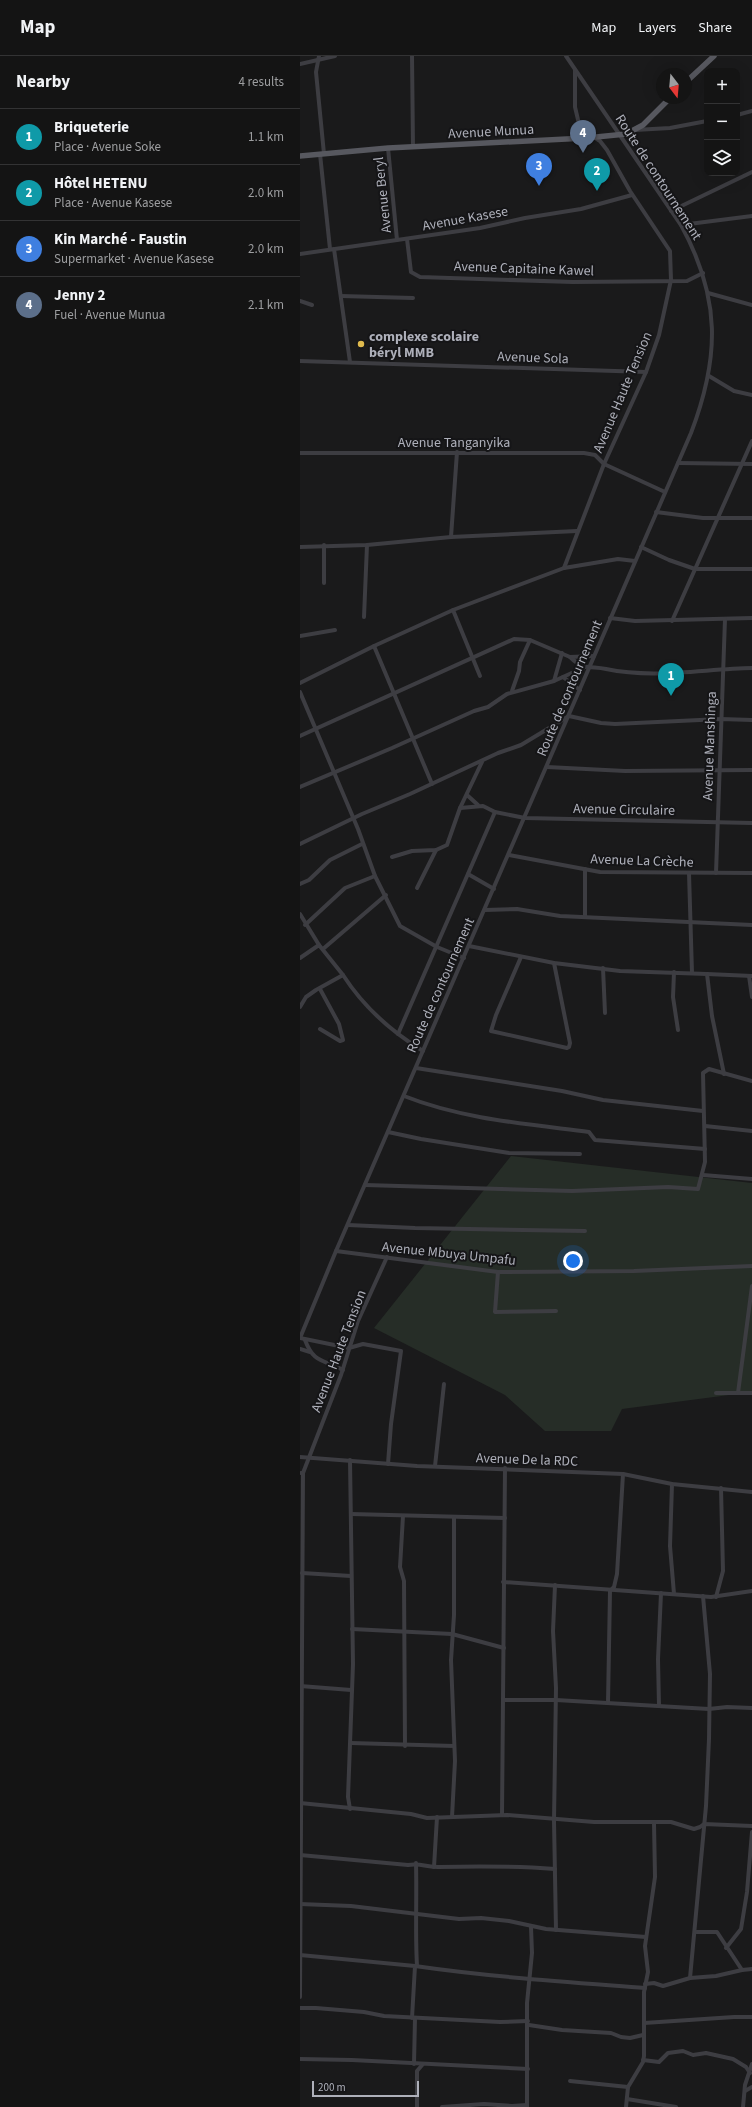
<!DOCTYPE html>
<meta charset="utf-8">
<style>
body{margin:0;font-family:"Source Sans 3",sans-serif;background:#212122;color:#f1f3f6}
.controls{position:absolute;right:12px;top:12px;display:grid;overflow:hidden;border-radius:8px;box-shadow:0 4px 16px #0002}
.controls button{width:36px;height:36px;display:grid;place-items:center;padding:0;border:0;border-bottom:1px solid #333334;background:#141414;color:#f1f3f6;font:20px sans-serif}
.compass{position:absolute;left:356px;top:12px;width:36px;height:36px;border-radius:50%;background:#141414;box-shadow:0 4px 16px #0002;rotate:164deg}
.scale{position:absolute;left:12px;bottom:10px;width:107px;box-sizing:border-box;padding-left:4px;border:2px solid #aeb0ba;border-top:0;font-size:11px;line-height:14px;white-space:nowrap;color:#aeb0ba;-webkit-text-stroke:3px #151517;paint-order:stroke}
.you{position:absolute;left:273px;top:1205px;width:14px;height:14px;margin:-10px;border:3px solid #fff;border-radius:50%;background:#1a73e8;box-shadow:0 0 0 6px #1a73e833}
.badge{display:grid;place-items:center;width:26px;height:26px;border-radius:50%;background:#ea580c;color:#fff;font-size:13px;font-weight:700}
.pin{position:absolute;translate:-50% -33px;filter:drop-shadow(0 1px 2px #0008)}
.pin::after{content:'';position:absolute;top:21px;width:14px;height:12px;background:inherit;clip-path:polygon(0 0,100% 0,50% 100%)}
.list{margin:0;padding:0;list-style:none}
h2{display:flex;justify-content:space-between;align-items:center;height:52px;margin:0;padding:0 16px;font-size:17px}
h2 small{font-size:13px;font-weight:400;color:#9d9ea0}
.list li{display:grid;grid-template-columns:26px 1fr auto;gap:12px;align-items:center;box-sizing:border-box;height:56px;padding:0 16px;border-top:1px solid #333334}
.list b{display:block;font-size:15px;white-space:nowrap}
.list p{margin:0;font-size:13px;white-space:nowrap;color:#9d9ea0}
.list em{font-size:13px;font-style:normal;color:#9d9ea0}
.icon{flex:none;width:22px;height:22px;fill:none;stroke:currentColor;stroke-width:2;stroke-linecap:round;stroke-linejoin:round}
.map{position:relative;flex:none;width:452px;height:2051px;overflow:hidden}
header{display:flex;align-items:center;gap:24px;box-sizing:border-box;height:56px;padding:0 20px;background:#141414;border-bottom:1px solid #333334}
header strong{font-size:19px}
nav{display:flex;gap:22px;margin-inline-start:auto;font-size:14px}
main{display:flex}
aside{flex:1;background:#141414}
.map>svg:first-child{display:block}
.green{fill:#262d27}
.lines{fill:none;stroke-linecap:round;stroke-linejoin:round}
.minor{stroke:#3d3d42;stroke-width:4}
.major{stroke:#57585f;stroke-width:5.5}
.poi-dot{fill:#e0bb4e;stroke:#151517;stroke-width:1.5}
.labels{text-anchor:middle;stroke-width:4;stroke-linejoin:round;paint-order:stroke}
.street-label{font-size:14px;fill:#aeb0ba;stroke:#151517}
.poi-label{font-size:14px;font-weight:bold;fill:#aeb0ba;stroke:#151517;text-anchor:start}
</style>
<header>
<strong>Map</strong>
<nav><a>Map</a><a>Layers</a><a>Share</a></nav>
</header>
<main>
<aside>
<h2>Nearby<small>4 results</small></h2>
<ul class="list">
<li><span class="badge" style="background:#0f9aa8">1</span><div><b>Briqueterie</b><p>Place · Avenue Soke</p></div><em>1.1 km</em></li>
<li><span class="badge" style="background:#0f9aa8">2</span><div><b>Hôtel HETENU</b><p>Place · Avenue Kasese</p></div><em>2.0 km</em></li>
<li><span class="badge" style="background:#3f7fe0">3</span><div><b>Kin Marché - Faustin</b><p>Supermarket · Avenue Kasese</p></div><em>2.0 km</em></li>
<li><span class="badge" style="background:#5c6f8a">4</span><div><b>Jenny 2</b><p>Fuel · Avenue Munua</p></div><em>2.1 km</em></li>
</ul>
</aside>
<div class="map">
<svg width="452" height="2051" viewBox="0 0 452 2051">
<rect width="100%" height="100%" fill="#1a1a1b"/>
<path class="green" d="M211,1100l241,27v209l-130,17 -11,22h-66l-40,-36 -131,-67z"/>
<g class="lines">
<g class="minor">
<path d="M19,0l-3,16 8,82"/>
<path d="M112,0l1,91"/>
<path d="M0,8l35,-8"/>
<path d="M437,59l15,-4"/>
<path d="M335,74l35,-2 37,-7"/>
<path d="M88,92l9,92"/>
<path d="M20,98l10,95"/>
<path d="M371,155l81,-39"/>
<path d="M381,169l71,-9"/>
<path d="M107,183l4,33 9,5 153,5 114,-1 16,-8"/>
<path d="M34,193l16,113"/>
<path d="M0,198l180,-26 45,-10 56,-9 51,-14"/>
<path d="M408,237l44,12"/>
<path d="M41,240l72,2"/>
<path d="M0,245l12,4"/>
<path d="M0,305l346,11"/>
<path d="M409,320l25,15 18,4"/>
<path d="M0,397h284l11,2 9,9 61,28"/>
<path d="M378,407l74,1"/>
<path d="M356,456l47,6h49"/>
<path d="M151,481l6,-85"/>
<path d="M0,491l67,-2 84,-8 126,-6"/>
<path d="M341,491l28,13 26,9h57"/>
<path d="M264,512l40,-104 42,-92 13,-37 12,-55 -1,-29 -40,-60 -23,-41 -7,-9 -16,-10 -5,-7 -4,-17v-37"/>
<path d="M24,527v-38"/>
<path d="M153,554l27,66"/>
<path d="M64,561l3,-72"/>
<path d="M310,562l25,3 117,-3"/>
<path d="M372,565l80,-180"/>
<path d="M0,580l35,-6"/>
<path d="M74,590l58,138"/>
<path d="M270,601c13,13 20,9 36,12 48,10 97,0 146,-1"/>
<path d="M263,621l17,13"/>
<path d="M254,625l8,-28"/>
<path d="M0,627l74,-37 79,-36 111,-42 54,-9 17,2"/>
<path d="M212,635l7,-20 1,-9 10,-22"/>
<path d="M0,636l58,137 17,47 25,50 37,21 27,11"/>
<path d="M0,680l214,-97 16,1 40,17 24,-1"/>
<path d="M247,711l78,4 127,-1"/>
<path d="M0,731l92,-39 82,-37 14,-4 19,-13 47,-13 31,-14"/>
<path d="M167,739l11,10"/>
<path d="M160,752l23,-2 12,6 30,6 227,5"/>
<path d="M0,788l62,-30 48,-20 88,-41 23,-8 48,-29 32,7 14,1 106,-5 31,1"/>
<path d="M209,799l91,17 152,1"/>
<path d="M92,801l20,-6 24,-1 11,-5 13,-37 22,-46"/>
<path d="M285,813v48"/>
<path d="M389,817l3,100"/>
<path d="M416,817l9,-254"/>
<path d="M168,818l26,15"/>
<path d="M0,828l9,-4 21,-20 32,-16"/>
<path d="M117,832l19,-38"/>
<path d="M185,854l32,-1 43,7 192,9"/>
<path d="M0,858l19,31"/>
<path d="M5,869l40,-37 30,-12"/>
<path d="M169,890l85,17 66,8 87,3 5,42 12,58"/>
<path d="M23,893l63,-54"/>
<path d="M221,901l-25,58 -5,16 76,17 2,-1 1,-4 -16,-80"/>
<path d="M0,902l19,-13 24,30"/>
<path d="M303,912l2,45"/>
<path d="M374,916l-1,25 5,33"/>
<path d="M407,918l45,2"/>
<path d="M449,920l3,21"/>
<path d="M0,951l6,-10 10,-7 27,-15c20,31 49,57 80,76"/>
<path d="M20,973l20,12 3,-1 -4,-16 -19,-35"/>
<path d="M98,978l97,-222"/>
<path d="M116,1012l146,23 41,9 100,11"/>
<path d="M104,1040c58,23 123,28 185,36l6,8 110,9"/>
<path d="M405,1070l47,5"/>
<path d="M88,1076l33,7 88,14 71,1"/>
<path d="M403,1119l49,4"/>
<path d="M65,1129l207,6 96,-4 30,2 7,-27 -2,-89 6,-4 43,12"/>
<path d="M48,1169l67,3 170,3"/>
<path d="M36,1195l162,21 136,-1 118,-5"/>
<path d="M198,1216l-3,40 61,-1"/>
<path d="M0,1282l36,-87 355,-818c29,-76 30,-135 -10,-208l-115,-169"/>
<path d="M0,1282l49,10 14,-4 38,7 -10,73 -3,40"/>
<path d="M5,1284c9,24 18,19 38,30"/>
<path d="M0,1293l10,3"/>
<path d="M416,1337h36"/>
<path d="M438,1337l14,-107"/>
<path d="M0,1401l117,9 206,8 49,10 80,8"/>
<path d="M135,1410l9,-82"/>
<path d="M1,1417h2l38,-98 17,-54 29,-64"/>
<path d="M372,1428l-2,62 4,48"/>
<path d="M51,1458l154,4"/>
<path d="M103,1460l-3,51 4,14 1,165"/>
<path d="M2,1517l49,3"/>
<path d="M203,1526l208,15 41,-6"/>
<path d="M255,1529l-2,46 3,57 -2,133 2,109"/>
<path d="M416,1541l7,-26 -2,-83"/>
<path d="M52,1573l100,5 52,14"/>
<path d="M0,1630l51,4"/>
<path d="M204,1644h52l153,9 18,-2 25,1"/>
<path d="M308,1647l2,-112 4,-4 3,-13 6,-100"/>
<path d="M359,1650l-1,-47 3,-66"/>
<path d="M51,1687l103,3"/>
<path d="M0,1747l111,11 16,4 80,-3 87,7h77l23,7 6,-2 4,-3 48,2"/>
<path d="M50,1753l-2,-12 5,-133 -3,-204"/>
<path d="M202,1759l3,-347"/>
<path d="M152,1761l3,-56 -4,-101 3,-45v-97"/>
<path d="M0,1799l108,10c12,-2 19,2 30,2 39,-1 78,-1 117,2"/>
<path d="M116,1807c1,35 -1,69 1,103"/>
<path d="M134,1811l3,-50"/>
<path d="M0,1848l51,2 108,13 22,-1 28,3 37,8 100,8"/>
<path d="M395,1876h22l25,38"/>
<path d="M426,1892l15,-19 6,-37 5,-60"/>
<path d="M0,1899l115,11 -3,52"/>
<path d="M115,1910c76,11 153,16 230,22"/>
<path d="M390,1922l16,-172 3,-67 1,-65 -7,-78"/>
<path d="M345,1928l9,-1 9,3 27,-8 26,-2 26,-6 10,-1"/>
<path d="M0,1941l3,-524"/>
<path d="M0,1952h16l48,4 20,4 116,6 28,-1"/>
<path d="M344,1967l90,-6h18"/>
<path d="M229,1969l33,5 49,3 10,4 9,1 13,-3"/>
<path d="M0,2003l52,1 176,9"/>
<path d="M343,2004l16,2 9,-9 15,-2 10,4 13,-2 27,6 13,8 4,6"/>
<path d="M114,2008l1,-46"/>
<path d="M270,2025l58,6"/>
<path d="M445,2035l7,-4"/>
<path d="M327,2043l49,8"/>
<path d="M117,2051v-36l6,-7"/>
<path d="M142,2051l42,-3 28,2 15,-1"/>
<path d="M227,2051v-104l5,-50 -1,-26"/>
<path d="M326,2051l2,-20 15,-25 1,-6v-64l4,-20 -3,-26 10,-69 -1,-54"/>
<path d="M443,2051l2,-22 7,-21"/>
</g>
<g class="major">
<path d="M386,26l28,-26"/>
<path d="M0,100l88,-8 198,-10 40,-4 17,-9 27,-27"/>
</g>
</g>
<circle class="poi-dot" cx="61" cy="288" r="4"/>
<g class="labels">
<g class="street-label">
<text transform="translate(191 75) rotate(-3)" y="5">Avenue Munua</text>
<text transform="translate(359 121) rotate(57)" y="5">Route de contournement</text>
<text transform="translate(82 139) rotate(-96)" y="5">Avenue Beryl</text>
<text transform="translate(165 162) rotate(-10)" y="5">Avenue Kasese</text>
<text transform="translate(224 212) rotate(2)" y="5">Avenue Capitaine Kawel</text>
<text transform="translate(233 301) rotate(2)" y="5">Avenue Sola</text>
<text transform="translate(322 336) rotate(-67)" y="5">Avenue Haute Tension</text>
<text x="154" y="391">Avenue Tanganyika</text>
<text transform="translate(269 632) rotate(-67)" y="5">Route de contournement</text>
<text transform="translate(409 690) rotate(-88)" y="5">Avenue Manshinga</text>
<text transform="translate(324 753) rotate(1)" y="5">Avenue Circulaire</text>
<text transform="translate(342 804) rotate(2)" y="5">Avenue La Crèche</text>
<text transform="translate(140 929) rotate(-66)" y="5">Route de contournement</text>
<text transform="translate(149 1197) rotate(6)" y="5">Avenue Mbuya Umpafu</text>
<text transform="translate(38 1295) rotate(-69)" y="5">Avenue Haute Tension</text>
<text transform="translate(227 1403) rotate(2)" y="5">Avenue De la RDC</text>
</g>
<g class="poi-label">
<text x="69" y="285">complexe scolaire<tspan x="69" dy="16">béryl MMB</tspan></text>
</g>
</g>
</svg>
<div class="controls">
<button>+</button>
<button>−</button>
<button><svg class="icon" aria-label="layers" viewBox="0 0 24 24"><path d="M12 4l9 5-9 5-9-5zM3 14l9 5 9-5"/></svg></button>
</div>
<svg class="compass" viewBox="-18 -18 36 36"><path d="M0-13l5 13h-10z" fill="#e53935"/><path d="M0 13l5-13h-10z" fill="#9d9ea0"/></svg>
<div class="scale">200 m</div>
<div class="you"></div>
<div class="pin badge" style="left:371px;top:640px;background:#0f9aa8">1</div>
<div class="pin badge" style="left:297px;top:135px;background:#0f9aa8">2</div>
<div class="pin badge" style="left:239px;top:130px;background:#3f7fe0">3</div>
<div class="pin badge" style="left:283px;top:97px;background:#5c6f8a">4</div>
</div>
</main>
